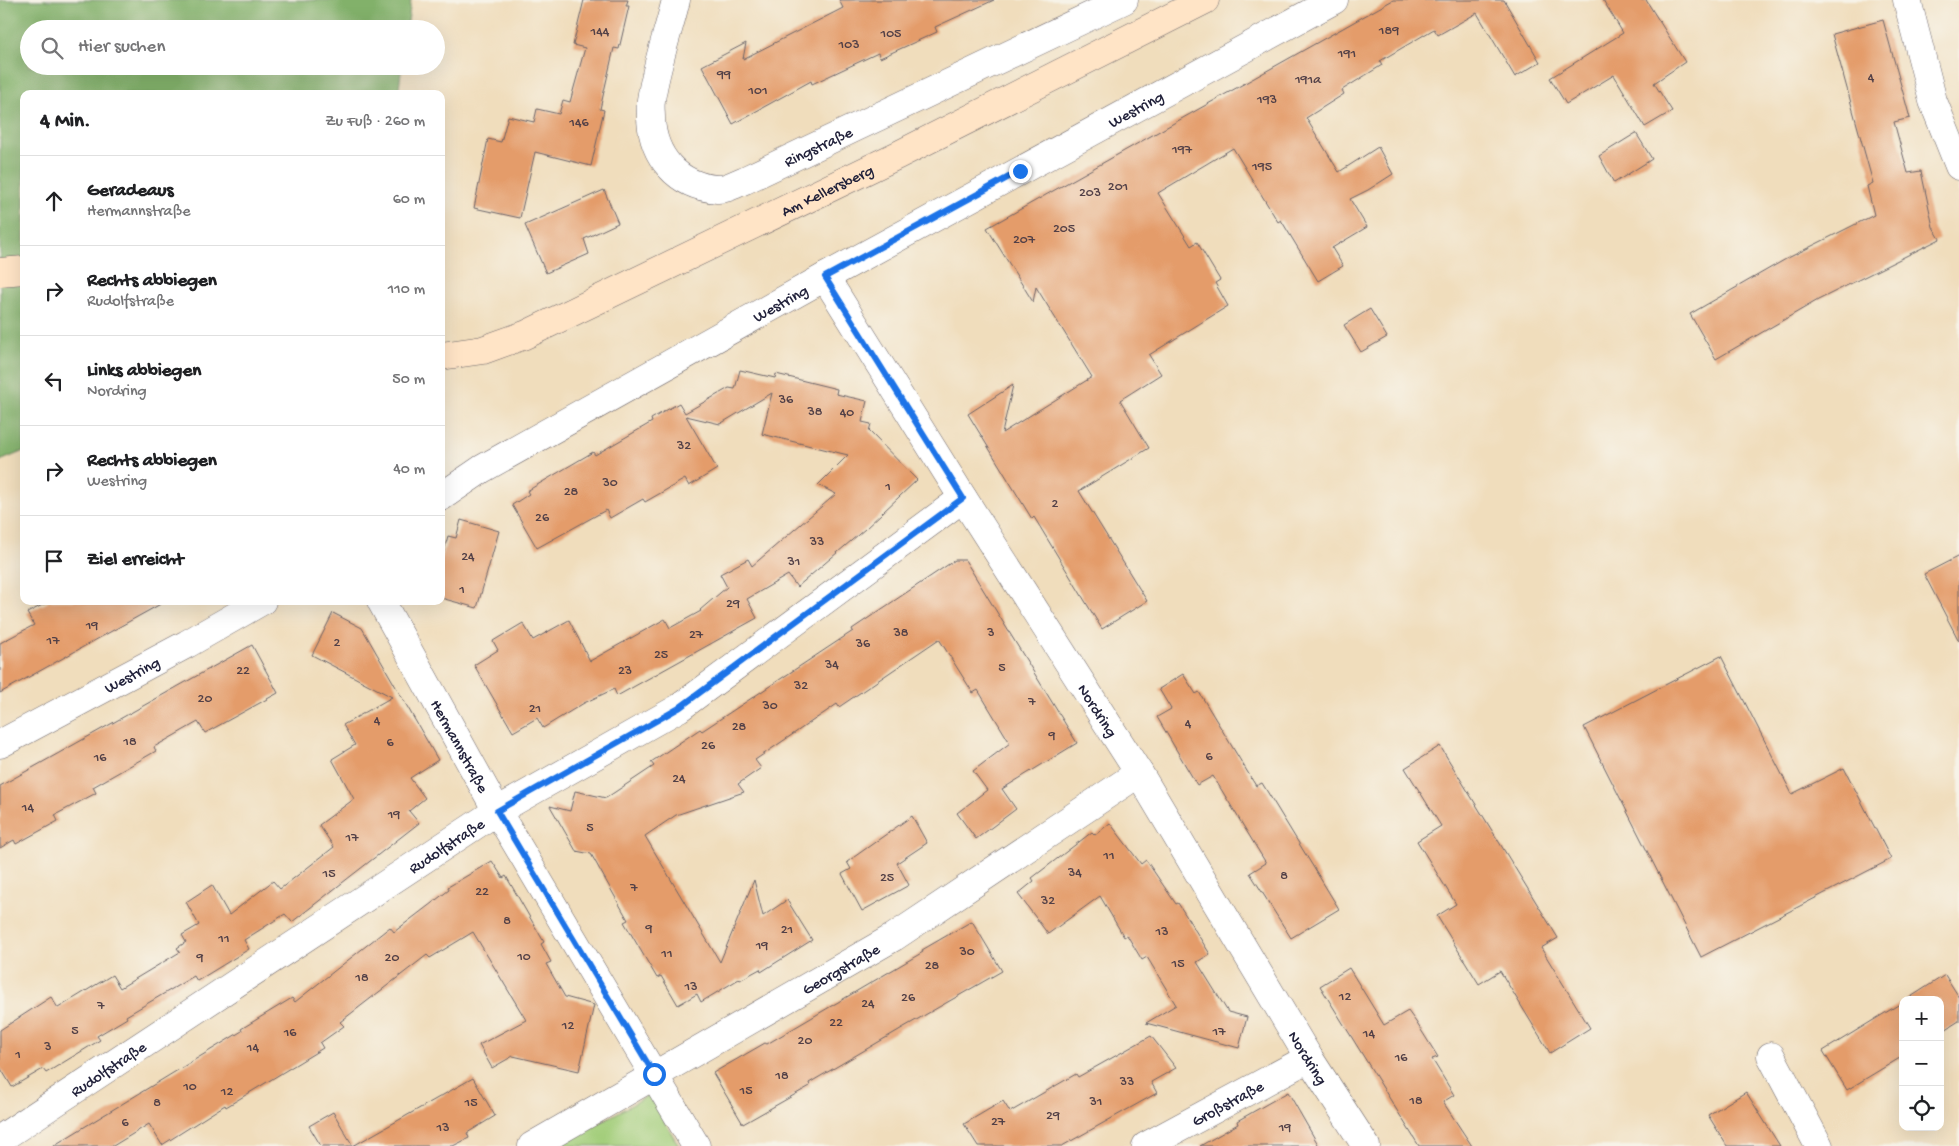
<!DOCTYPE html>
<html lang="de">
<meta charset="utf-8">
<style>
body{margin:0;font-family:"Gochi Hand",sans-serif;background:#f6f6f6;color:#202124}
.controls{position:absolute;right:15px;bottom:15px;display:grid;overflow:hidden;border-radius:10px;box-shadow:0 5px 20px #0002}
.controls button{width:45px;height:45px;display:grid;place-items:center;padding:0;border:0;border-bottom:1px solid #e0e0e0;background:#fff;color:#202124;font:25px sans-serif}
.stop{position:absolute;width:15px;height:15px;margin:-11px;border:4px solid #1a73e8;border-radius:50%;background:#fff}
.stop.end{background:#1a73e8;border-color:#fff;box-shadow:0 1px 5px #0008}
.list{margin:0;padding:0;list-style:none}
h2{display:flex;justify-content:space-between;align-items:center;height:65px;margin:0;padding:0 20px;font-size:21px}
h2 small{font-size:16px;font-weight:400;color:#757577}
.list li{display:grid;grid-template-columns:32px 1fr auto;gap:15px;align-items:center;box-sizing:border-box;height:90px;padding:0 20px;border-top:1px solid #e0e0e0}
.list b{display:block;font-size:19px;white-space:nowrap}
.list p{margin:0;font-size:16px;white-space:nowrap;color:#757577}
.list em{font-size:16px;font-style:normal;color:#757577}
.icon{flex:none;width:28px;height:28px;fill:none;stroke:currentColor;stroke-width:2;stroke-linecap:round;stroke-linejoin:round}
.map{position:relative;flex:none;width:1959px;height:1146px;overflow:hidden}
.search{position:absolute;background:#fff;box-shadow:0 5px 20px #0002;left:20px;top:20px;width:425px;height:55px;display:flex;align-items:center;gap:12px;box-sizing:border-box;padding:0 18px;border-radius:28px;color:#757577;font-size:19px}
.panel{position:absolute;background:#fff;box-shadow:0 5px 20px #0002;left:20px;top:90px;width:425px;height:515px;border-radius:10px}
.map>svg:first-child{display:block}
.green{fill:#a3ce7a;stroke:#62785a}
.forest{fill:#82b16a;stroke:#526a52}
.building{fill:#e49c6b}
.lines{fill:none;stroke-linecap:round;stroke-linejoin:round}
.street-casing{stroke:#6a6368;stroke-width:29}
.secondary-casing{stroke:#6a6368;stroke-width:29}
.street{stroke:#fff;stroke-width:28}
.secondary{stroke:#ffe4c6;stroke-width:28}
.route{stroke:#1a73e8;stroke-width:6}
.labels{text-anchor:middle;stroke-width:4;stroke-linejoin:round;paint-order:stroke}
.number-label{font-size:14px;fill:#524047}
.street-label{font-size:16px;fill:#22223b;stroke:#f7f3e8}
</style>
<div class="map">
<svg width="1959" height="1146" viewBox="0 0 1959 1146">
<rect width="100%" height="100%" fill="#f7f3e8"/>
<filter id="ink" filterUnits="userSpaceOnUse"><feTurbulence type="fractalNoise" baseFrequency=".02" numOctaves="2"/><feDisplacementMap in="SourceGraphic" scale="10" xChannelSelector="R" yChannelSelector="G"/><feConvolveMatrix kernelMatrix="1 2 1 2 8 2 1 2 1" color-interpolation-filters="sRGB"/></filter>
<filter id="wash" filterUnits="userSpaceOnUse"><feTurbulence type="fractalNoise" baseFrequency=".0096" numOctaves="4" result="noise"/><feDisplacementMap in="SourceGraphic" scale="20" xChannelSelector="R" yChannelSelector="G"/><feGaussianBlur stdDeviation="1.12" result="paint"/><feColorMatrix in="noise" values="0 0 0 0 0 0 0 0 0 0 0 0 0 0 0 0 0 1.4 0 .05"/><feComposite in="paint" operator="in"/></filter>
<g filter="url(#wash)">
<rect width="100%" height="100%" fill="#f0ddbc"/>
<path class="green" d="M649,1095l30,51h-121z"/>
<path class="forest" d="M0,0h411l-4,29h-378v37h373l-4,28h-374v357l-24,10z"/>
<g id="blocks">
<g class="building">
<path d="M584,0h44l-2,6h3l-10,43 -5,-1 -14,61 4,1 -13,56 -56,-14 -15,66 -46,-10 14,-69 13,3 7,-26 26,6 3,-13 22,5 4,-14 7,2 15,-54 -12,-3z"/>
<path d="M839,0h155l-59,27 2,5 -57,26 -2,-5 -66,31 -1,-3 -78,43 -31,-58 44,-23 -3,16 100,-51z"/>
<path d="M1393,0h111l36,62 -25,15 -38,-64 -39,22 -4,-6 -54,32 2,4 -40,25 2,4 -38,24 33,54 39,-25 15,27 -25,16 -18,9 17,28 -35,21 11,18 -25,15 -37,-61 -3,2 -45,-74 -75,45 33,53 6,-4 23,38 -5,3 13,23 -79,49 12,19 -41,26 29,48 -70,43 68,110 -45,28 -68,-112 -2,2 -64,-105 45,-29 -11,48 90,-56 -56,-90 -3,15 -46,-74z"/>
<path d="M1603,0h43l39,62 -31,21 18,28 -27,16 -31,-52 -48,29 -16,-26 73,-45z"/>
<path d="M1883,20l27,98 -16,4 14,51 13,-2 12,56 7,12 -122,61 -102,59 -26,-45 96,-55 88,-44 -7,-29 6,-3 -41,-149z"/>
<path d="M1636,133l16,26 -38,24 -15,-27z"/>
<path d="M604,190l14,33 -34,16 5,15 -43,19 -21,-48z"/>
<path d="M1370,309l17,28 -26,15 -17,-27z"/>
<path d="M740,370l35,8 1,-4 61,15 -1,5 31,7 -5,21 9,2 -2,7 48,49 -52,49 -68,58 -9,-12 -41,24 10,19 -140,78 -3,-7 -30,14 -41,25 -6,-10 -24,14 -39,-67 24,-15 -5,-9 30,-18 10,17 36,-20 21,41 75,-42 5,9 31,-17 -1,-1 27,-23 -7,-13 28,-15 4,7 84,-72 -18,-9 30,-30 -86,-21 10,-41 -52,31 -34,-8 31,53 -28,17 -4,-7 -40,23 -2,-3 -33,19 -4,-8 -69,38 -25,-43 17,-11 -2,-3 66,-39 2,3 57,-33 -1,-3 28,-16 6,10 44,-25 6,1z"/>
<path d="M461,520l38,11 -22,77 -36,-10v-37l7,-25 8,2z"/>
<path d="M1959,556v85l-35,-67z"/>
<path d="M955,560h10l112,183 -75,46 14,20 -40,30 -19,-26 30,-23 -14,-19 37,-28 -32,-53 -5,3 -34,-54 -100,68 -2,-3 -10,7 -72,49 6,8 -23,16 6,8 -68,23 -31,21 75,126 34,-82 9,36 24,-16 25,40 -51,32 -1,-3 -20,11 -1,-1 -38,23 -4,-8 -19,11 -17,-29 -4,2 -33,-56 4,-2 -37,-66 -15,-3 -26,-45 20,5 5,-20 31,7 48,-32 -3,-4 49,-33 2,2 151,-100 -1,-2z"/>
<path d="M50,601h116l-166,92v-50l34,-18 -7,-12z"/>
<path d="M333,613l29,15 76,132 -28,18 15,20 -16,13 10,12 -127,99 -7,-8 -41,26 5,9 -52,32 -3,-5 -68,40 1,2 -30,18 3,4 -54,33 -3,-4 -31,18 -12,-20v-37l51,-33 7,11 54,-33 8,13 60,-36 -3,-4 9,-6 -4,-7 17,-10 -13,-23 26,-17 17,30 44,-34 7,8 54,-42 -15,-22 35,-26 -22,-40 23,-14 -12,-20 49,-28 -80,-42z"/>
<path d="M252,645l26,48 -73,40 -7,-11 -44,25 2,4 -63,36 3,6 -41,22 3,6 -42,23 -2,-4 -14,8v-62z"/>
<path d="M1721,656l71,138 52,-26 47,91 -190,98 -117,-230z"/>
<path d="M1183,674l13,20 3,-2 57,94 6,-3 77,126 -48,29 -41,-65 16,-10 -53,-87 -16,9 -40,-68 14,-8 -12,-20z"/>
<path d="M1440,746l118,192 -17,10 49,80 -40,25 -50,-82 -21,13 -42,-68 19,-12 -39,-63 24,-15 -36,-58z"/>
<path d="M912,816l15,27 -30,20 12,22 -47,26 -20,-37 9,-5 -4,-7z"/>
<path d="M1110,823l31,41 5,-4 30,44 2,-1 32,51 -13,8 31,50 19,5 -8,31 -93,-25 30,-18 -29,-48 -5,3 -15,-25 -3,2 -24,-41 -52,38 -30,-40 16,-13 -2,-3 60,-46 3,3z"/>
<path d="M492,861l11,17 3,-2 38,66 -3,2 10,18 -5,2 19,33 29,8 -15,66 -66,-15 -21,12 -13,-23 47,-25 -53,-88 -43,26 -3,-3 -87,67 4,4 -24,17 3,5 -97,59 -1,-2 -63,40 -13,-21 -36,22h-60l189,-115 -1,-2 51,-31 3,4 95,-75 4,5 55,-42 -1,-3z"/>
<path d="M972,921l30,50 -98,56 -95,56 1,3 -67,38 -30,-51 52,-30 2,1 156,-92 -1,-2z"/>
<path d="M1349,968l35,57 24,-14 8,11 22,35 -6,2 22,36 -11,7 29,44h-53l-99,-160z"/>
<path d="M1945,975l14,22v24l-19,12v-33h-34z"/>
<path d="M1903,1002v54l-56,34 -24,-39z"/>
<path d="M1151,1036l25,32 -25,14 6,11 -95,53h-84l-14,-22 39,-23 7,11 66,-38 2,3z"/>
<path d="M473,1078l22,38 -28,17 2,5 -16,8h-132l-12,-20 24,-14 20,34z"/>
<path d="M1288,1092l31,54h-119l38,-22 -1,-3z"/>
<path d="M1746,1092l34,54h-53l-19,-31z"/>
</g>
</g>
</g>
<g filter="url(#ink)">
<use href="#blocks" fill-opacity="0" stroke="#6a6368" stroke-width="1"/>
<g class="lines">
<g class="street-casing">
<g id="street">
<path id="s1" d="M676,0c-8,33 -20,66 -25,100 -1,6 0,12 0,19 2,37 26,67 66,70 8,1 20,-6 28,-9l379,-180"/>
<path d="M1907,0l26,101 26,65"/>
<path id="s2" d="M825,277l138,221 176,275 170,285 57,88"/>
<path id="s3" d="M441,497l41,-28 343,-192 509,-277"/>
<path id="s4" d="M381,601l116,210 199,335"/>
<path id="s5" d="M0,744l187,-100 75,-43"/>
<path d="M1771,1056l48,90"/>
<path id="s6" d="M0,1139l497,-328 182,-103 284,-210"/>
<path id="s7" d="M532,1146l362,-209 245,-164"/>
<path id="s8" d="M1146,1146l163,-88"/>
</g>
</g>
<g class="secondary-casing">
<g id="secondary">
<path d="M0,272l24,-2"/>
<path id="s9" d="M441,356l42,-6 42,-15 373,-180 307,-155"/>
</g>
</g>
<use href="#street" class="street"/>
<use href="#secondary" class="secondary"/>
</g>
</g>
<g class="lines" filter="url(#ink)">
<path class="route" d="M654,1074l-157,-263 182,-103 284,-210 -138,-221 195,-106"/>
</g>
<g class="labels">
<g class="number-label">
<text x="1389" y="34">189</text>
<text x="600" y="35">144</text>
<text x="891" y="37">105</text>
<text x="849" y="48">103</text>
<text x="1347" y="57">191</text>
<text x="724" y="78">99</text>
<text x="1871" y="81">4</text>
<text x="1308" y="83">191a</text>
<text x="758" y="94">101</text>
<text x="1267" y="103">193</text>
<text x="579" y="126">146</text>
<text x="1182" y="153">197</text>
<text x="1262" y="170">195</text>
<text x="1118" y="190">201</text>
<text x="1090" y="196">203</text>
<text x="1064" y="232">205</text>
<text x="1024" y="243">207</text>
<text x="786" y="403">36</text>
<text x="815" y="415">38</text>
<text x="847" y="416">40</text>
<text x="684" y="449">32</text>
<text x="610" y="486">30</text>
<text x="888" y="490">1</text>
<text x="571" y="495">28</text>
<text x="1055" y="507">2</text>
<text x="542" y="521">26</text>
<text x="817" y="545">33</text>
<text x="468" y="560">24</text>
<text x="794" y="565">31</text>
<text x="462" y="593">1</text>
<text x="733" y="607">29</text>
<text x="92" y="629">19</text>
<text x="901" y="636">38</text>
<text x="991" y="636">3</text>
<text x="696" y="638">27</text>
<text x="53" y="644">17</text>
<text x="337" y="646">2</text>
<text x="863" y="647">36</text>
<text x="661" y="658">25</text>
<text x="832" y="668">34</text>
<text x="1002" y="671">5</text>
<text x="243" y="674">22</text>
<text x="625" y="674">23</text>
<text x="801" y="689">32</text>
<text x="205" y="702">20</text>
<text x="1032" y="705">7</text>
<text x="770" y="709">30</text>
<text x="535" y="712">21</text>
<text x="377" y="724">4</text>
<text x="1188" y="727">4</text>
<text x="739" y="730">28</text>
<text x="1052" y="739">9</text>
<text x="130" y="745">18</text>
<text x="390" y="746">6</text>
<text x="708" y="749">26</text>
<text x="1209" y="760">6</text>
<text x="100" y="761">16</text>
<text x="679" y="782">24</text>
<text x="28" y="811">14</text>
<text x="394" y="818">19</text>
<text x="590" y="831">5</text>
<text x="352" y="841">17</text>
<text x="1109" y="859">11</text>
<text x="1075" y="876">34</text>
<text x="329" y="877">15</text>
<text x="1284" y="879">8</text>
<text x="887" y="881">25</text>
<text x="634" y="891">7</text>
<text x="482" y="895">22</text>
<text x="1048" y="904">32</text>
<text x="507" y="924">8</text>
<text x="649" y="932">9</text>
<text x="787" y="933">21</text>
<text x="1162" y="935">13</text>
<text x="224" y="942">11</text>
<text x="762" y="949">19</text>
<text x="967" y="955">30</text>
<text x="667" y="957">11</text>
<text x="524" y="960">10</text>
<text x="200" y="961">9</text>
<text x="392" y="961">20</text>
<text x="1178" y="967">15</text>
<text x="932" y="969">28</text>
<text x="362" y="981">18</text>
<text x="691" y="990">13</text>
<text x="1345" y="1000">12</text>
<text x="908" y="1001">26</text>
<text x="868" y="1007">24</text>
<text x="101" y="1009">7</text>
<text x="836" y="1026">22</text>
<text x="568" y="1029">12</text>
<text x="75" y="1034">5</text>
<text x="1219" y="1035">17</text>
<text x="290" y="1036">16</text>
<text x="1369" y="1037">14</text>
<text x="805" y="1044">20</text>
<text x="48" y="1050">3</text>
<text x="253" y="1051">14</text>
<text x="18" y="1058">1</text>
<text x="1401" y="1061">16</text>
<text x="782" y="1079">18</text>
<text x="1127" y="1085">33</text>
<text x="190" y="1090">10</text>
<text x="746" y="1094">15</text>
<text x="227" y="1095">12</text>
<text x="1416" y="1104">18</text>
<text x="1096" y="1105">31</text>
<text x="157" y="1106">8</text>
<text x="471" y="1106">15</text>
<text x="1053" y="1119">29</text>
<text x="998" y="1125">27</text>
<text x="125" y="1126">6</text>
<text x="443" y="1131">13</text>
<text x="1285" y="1131">19</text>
</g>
<g class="street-label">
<text dy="6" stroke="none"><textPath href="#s3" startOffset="796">Westring</textPath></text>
<text dy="6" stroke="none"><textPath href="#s1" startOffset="338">Ringstraße</textPath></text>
<text dy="6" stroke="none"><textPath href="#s9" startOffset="422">Am Kellersberg</textPath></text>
<text dy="6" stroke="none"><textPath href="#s3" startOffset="391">Westring</textPath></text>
<text dy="6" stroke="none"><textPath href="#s5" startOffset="149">Westring</textPath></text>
<text dy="6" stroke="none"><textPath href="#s2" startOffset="512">Nordring</textPath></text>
<text dy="6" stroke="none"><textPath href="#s4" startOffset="165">Hermannstraße</textPath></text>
<text dy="6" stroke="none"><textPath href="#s6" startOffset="534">Rudolfstraße</textPath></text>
<text dy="6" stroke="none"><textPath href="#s7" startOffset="356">Georgstraße</textPath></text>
<text dy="6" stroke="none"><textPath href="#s2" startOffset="918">Nordring</textPath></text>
<text dy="6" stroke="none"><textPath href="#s6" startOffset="129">Rudolfstraße</textPath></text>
<text dy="6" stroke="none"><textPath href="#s8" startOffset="92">Großstraße</textPath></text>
</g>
</g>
</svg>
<div class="controls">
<button>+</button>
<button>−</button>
<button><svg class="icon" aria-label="locate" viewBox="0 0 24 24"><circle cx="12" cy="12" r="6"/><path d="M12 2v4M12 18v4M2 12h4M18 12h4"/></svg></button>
</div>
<div class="stop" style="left:654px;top:1074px"></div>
<div class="stop end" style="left:1020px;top:171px"></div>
<div class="search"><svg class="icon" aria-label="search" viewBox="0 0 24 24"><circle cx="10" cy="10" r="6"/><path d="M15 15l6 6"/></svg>Hier suchen</div>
<section class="panel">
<h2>4 Min.<small>Zu Fuß · 260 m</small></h2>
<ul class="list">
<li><svg class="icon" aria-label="ahead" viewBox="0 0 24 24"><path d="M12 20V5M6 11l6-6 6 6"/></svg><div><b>Geradeaus</b><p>Hermannstraße</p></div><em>60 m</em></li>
<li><svg class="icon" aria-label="right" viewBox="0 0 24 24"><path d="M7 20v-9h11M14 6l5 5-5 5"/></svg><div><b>Rechts abbiegen</b><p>Rudolfstraße</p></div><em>110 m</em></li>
<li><svg class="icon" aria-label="left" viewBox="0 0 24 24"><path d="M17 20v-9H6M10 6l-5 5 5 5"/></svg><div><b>Links abbiegen</b><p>Nordring</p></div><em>50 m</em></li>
<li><svg class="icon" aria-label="right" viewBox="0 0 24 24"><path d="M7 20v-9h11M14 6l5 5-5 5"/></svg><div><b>Rechts abbiegen</b><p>Westring</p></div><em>40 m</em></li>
<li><svg class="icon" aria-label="arrive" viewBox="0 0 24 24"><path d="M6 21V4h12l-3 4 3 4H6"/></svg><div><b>Ziel erreicht</b></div></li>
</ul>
</section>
</div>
